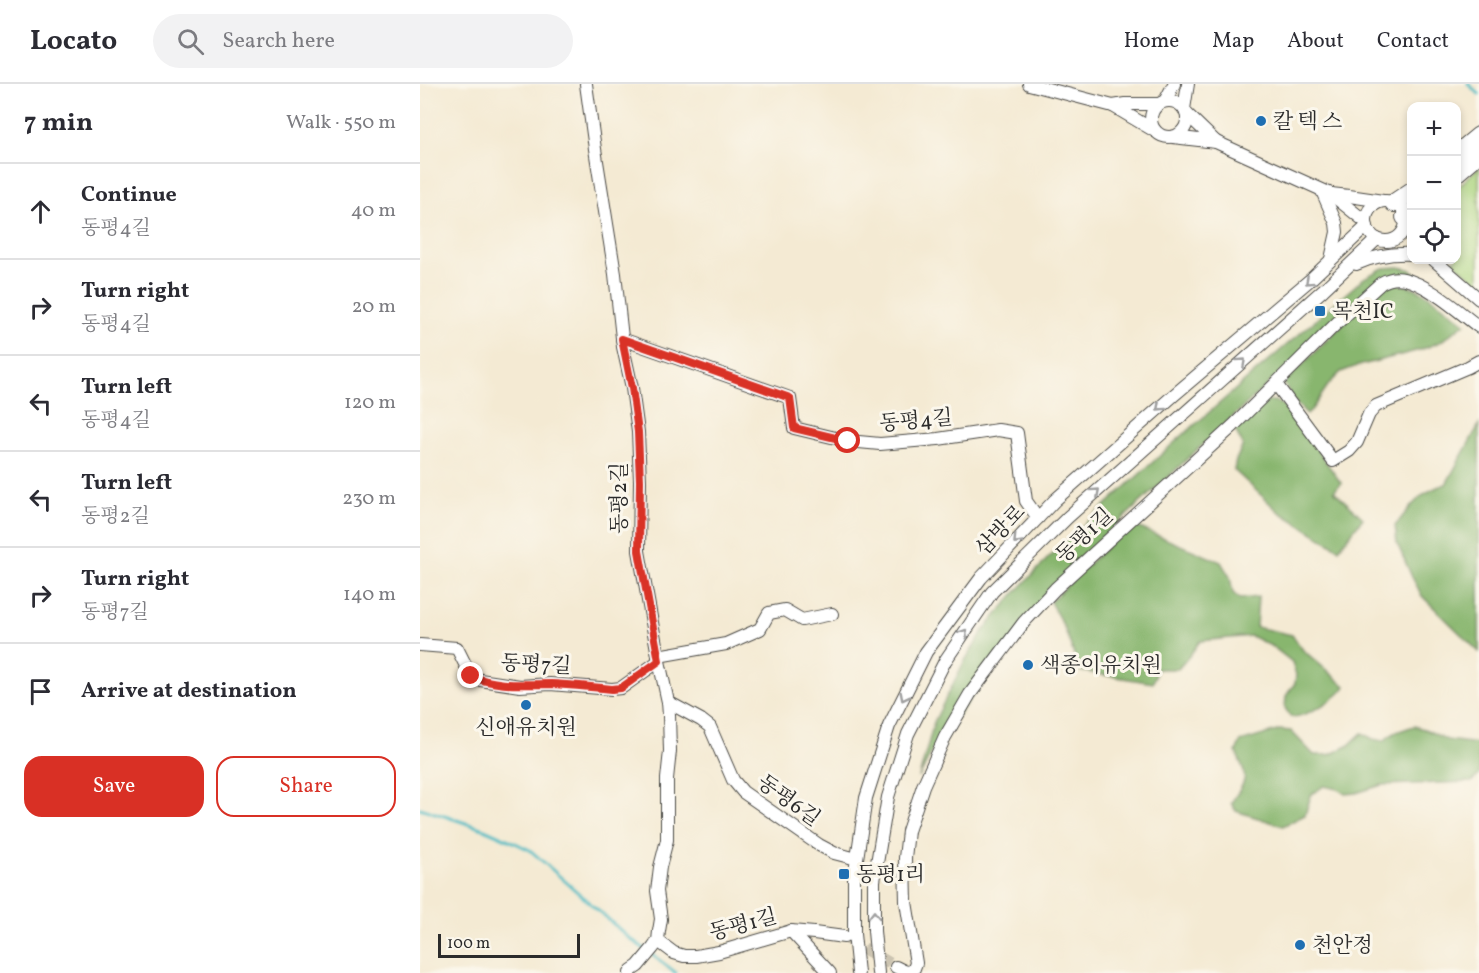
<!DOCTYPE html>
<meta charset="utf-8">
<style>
body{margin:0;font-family:Vollkorn,"Noto Serif KR",serif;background:#f2f2f3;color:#2b2b33}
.controls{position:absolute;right:18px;top:18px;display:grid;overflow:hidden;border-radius:12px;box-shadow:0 3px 9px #0003}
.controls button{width:54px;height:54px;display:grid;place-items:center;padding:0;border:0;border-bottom:2px solid #e1e1e2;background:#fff;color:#2b2b33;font:30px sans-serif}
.scale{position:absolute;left:18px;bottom:15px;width:142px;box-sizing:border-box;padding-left:6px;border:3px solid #2b2b2b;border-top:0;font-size:16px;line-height:21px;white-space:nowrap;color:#2b2b2b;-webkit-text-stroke:4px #fbf7ec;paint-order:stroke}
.stop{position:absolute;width:18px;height:18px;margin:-14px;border:4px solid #d93025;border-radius:50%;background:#fff}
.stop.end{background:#d93025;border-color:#fff;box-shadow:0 2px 6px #0008}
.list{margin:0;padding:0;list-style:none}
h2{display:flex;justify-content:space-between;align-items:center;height:78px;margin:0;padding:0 24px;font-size:26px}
h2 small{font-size:20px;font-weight:400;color:#7c7c81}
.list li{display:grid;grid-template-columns:39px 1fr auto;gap:18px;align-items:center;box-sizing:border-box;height:96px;padding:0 24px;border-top:2px solid #e1e1e2}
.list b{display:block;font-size:22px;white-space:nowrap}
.list p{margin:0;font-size:20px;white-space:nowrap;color:#7c7c81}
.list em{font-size:20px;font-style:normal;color:#7c7c81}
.actions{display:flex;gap:12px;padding:18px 24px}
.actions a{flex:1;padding:14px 0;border:2px solid #d93025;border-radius:18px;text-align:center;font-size:21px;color:#d93025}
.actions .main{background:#d93025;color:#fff}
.icon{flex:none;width:33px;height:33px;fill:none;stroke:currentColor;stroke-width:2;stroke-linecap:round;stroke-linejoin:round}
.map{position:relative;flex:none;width:1059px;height:889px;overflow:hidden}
header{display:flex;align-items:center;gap:36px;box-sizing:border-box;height:84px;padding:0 30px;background:#fff;border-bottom:2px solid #e1e1e2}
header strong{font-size:28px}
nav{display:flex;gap:33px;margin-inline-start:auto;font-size:21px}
.search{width:420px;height:54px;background:#f2f2f3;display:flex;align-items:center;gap:15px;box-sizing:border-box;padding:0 21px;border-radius:33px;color:#7c7c81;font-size:22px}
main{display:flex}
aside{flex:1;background:#fff}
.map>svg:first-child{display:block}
.green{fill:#abd47f;stroke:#6b8055;stroke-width:1.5}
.forest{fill:#88b66e;stroke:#5a704c;stroke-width:1.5}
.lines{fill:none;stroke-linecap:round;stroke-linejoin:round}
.stream{stroke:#4dbbc4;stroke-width:3}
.minor-tunnel{stroke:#ccc4b1;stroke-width:12;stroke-dasharray:12 6;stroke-linecap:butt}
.minor-casing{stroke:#494844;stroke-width:14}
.highway-casing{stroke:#494844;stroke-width:20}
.minor{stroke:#fff;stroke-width:12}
.highway{stroke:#fff;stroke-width:18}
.oneway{stroke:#a0a0a0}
.route{stroke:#d93025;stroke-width:8}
.poi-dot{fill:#1f6fb2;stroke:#fbf7ec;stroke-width:2}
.labels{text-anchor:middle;stroke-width:6;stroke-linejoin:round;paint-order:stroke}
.poi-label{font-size:21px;fill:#2b2b2b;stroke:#fbf7ec;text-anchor:start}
.street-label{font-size:21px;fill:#2b2b2b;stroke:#fbf7ec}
</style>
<header>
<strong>Locato</strong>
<div class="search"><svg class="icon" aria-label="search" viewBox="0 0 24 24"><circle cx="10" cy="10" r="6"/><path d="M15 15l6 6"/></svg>Search here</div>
<nav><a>Home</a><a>Map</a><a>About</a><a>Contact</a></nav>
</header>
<main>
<aside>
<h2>7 min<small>Walk · 550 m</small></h2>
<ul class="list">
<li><svg class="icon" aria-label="ahead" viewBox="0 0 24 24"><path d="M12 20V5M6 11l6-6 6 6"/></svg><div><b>Continue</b><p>동평4길</p></div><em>40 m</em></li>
<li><svg class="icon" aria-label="right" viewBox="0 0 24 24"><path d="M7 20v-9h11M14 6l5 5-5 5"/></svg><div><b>Turn right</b><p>동평4길</p></div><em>20 m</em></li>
<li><svg class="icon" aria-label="left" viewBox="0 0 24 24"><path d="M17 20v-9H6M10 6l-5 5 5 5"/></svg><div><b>Turn left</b><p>동평4길</p></div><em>120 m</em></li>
<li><svg class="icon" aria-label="left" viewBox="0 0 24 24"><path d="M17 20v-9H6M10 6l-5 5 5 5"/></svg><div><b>Turn left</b><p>동평2길</p></div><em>230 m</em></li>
<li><svg class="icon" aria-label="right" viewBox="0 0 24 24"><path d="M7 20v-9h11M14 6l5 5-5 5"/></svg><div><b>Turn right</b><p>동평7길</p></div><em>140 m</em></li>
<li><svg class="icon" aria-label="arrive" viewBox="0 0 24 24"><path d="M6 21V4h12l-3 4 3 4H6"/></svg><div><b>Arrive at destination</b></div></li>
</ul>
<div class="actions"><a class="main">Save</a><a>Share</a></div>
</aside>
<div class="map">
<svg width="1059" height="889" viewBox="0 0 1059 889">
<rect width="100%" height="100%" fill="#fbf7ec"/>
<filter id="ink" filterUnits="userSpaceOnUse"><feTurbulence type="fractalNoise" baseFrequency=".0167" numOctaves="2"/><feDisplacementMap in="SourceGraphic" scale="12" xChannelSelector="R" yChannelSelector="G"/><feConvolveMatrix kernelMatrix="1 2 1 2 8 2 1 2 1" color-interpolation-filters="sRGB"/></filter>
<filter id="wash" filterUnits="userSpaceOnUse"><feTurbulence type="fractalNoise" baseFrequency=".008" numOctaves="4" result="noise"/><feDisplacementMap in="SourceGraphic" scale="24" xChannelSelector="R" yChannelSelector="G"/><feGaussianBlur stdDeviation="1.35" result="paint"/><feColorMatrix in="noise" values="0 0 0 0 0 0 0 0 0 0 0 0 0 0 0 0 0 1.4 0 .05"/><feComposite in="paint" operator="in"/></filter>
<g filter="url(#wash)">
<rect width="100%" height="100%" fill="#f4ead3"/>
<path class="green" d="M1059,83v117l-28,-24h5l1,-72z"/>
<g class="forest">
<path d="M979,183l10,2 11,8 -20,-3 -120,99 -208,193 -137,179 -16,33 15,-56 30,-60 20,-32 31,-37 37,-39 124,-113 188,-163 19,-10z"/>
<path d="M970,199c30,0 52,23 75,40l-25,19 -20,8 -66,17 -13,5 -12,12 -17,25 -5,5 -13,-13 -10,-18 95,-95z"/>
<path d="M848,317h7l8,4 11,12 47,66 -7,8 29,27 -24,31 -61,-38 -44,-41 2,-10 7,-15 -8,-15z"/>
<path d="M1059,341v227l-57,-56 -10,-19 -15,-34 -2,-17c16,-20 26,-35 51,-42z"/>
<path d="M710,440l91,38 9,15 3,16 7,6 18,-2 -2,30 36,8 11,15 42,36c-6,12 -41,32 -54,31l-6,-9 1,-12 9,-13 1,-8 -4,-13 -19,-15 -22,-11 -51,5 -10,14 -12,14h-21l-4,14 -73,-12 -16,-44 -14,-25z"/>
<path d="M994,642l13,4 20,10 32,4v31l-7,7 -90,3 -26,8 -11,1 -7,-5 -14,-3 -13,9 -6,20 -22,11 -47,-15 -5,-8c17,-25 17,-24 5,-51l4,-10 40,-12 11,1 23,24h15l19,-9 14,-13 11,6 11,2c8,-9 18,-11 30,-15z"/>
</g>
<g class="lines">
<g class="stream">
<path d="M1048,0l11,10"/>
<path d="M0,724l64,21 23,10 23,11 98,87 18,13"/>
<path d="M231,870l25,19"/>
</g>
</g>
</g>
<g filter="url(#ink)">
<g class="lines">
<path class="minor-tunnel" d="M428,855l48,28"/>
<g class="minor-casing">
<g id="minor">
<path d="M166,0l9,65 20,125 8,73 9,41 6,44 2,49 -1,70 20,110 9,41 1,13 1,36 -3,28v61l-7,27 -3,24 4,28 -2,12 -1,10 -5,7 -15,18 -6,4 -2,3"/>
<path d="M609,0l84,22 42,25"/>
<circle cx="749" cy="35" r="18"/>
<path d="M745,17l9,-17"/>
<path d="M693,22l12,-2h32"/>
<path d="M764,25l4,-25"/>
<path d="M766,29l30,29"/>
<path d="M753,53l43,5 115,52 35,28"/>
<path d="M902,107l14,32 1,9 -6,27"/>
<path d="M911,110l18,2 34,5"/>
<circle cx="966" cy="137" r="20"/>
<path d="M1014,176l45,39"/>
<path d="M936,180c18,-8 36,-11 56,-10"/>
<path d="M202,255l168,59 4,30 54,13 32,3 58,-5 60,-9 19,3 9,68 12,17"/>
<path d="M856,300l57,77 16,-10 8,-9 12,-28 7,-8 92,-39 11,-6"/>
<path d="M0,561l37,3 14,28 9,4 40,6 30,-2 62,5 9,-1 38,-27"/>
<path d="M238,572l68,-12 34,-15 9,-16 16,-3 17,10 30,-6"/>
<path d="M248,618l33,18 9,7 23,53 10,12 76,53 15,8 23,6"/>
<path d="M371,847l39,42"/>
<path d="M238,857l16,12 10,3h12l23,-4 72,-21 23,2 30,4"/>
<path d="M476,883l10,5 7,-1 3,-8 -10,-61 -1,-44 3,-27 15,-45 22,-49 25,-43 54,-72 31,-33 178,-163 104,-103 44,-40c7,-4 14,-6 23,-4 24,5 55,33 75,48"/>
<path d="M438,889l-4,-39v-55l12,-81 23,-72 37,-74 55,-74 74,-78 119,-105 137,-116 56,-53"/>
<path d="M458,889l-4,-42v-50l14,-84 20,-63 37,-73 47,-69 76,-75 255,-227 54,-51"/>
</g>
</g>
<g class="highway-casing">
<g id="highway">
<path d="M1036,71l23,-19"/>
<path d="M1036,89l23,-20"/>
<path d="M974,119l18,-12"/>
<path d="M985,133l7,-5"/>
</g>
</g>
<use href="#minor" class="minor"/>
<use href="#highway" class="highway"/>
</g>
<defs><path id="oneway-chevron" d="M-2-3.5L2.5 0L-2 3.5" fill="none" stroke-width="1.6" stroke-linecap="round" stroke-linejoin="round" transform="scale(1.5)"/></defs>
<g class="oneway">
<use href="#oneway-chevron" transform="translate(889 197) rotate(138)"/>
<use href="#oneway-chevron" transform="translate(822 278) rotate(-42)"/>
<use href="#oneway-chevron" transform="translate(740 323) rotate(138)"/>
<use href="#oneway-chevron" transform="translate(676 408) rotate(-42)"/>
<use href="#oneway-chevron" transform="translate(597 456) rotate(134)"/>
<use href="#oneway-chevron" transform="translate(544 549) rotate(-56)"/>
<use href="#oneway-chevron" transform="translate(484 613) rotate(117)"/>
<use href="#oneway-chevron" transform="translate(454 831) rotate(-90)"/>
</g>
</g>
<g class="lines" filter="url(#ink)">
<path class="route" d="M51,592c26,11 53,8 80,8 20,1 41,3 61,5l9,-1 38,-27 -20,-110 1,-70 -2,-49 -6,-44 -10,-49 168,59 4,30 54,13"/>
</g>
<g class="poi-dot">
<circle cx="841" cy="37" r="6"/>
<rect x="894" y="221" width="12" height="12" rx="3"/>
<circle cx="608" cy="581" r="6"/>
<circle cx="106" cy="621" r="6"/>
<rect x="418" y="784" width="12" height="12" rx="3"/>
<circle cx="880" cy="861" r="6"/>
</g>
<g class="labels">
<g class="poi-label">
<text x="853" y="44">칼 텍 스</text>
<text x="912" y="234">목천IC</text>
<text x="620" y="588">색종이유치원</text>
<text x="106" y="650" text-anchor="middle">신애유치원</text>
<text x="436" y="797">동평1리</text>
<text x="892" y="868">천안정</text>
</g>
<g class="street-label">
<text transform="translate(496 336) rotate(-5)" y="7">동평4길</text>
<text transform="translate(199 414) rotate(-90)" y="7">동평2길</text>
<text transform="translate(580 446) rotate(-46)" y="7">삼방로</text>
<text transform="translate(664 451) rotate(-43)" y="7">동평1길</text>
<text transform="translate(116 580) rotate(3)" y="7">동평7길</text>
<text transform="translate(369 716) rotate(36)" y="7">동평6길</text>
<text transform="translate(323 840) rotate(-15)" y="7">동평1길</text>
</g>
</g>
</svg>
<div class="controls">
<button>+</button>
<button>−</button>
<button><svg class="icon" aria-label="locate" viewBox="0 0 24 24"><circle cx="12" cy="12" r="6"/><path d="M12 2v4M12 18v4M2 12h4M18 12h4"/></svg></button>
</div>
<div class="scale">100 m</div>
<div class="stop" style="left:428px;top:357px"></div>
<div class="stop end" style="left:51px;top:592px"></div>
</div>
</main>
